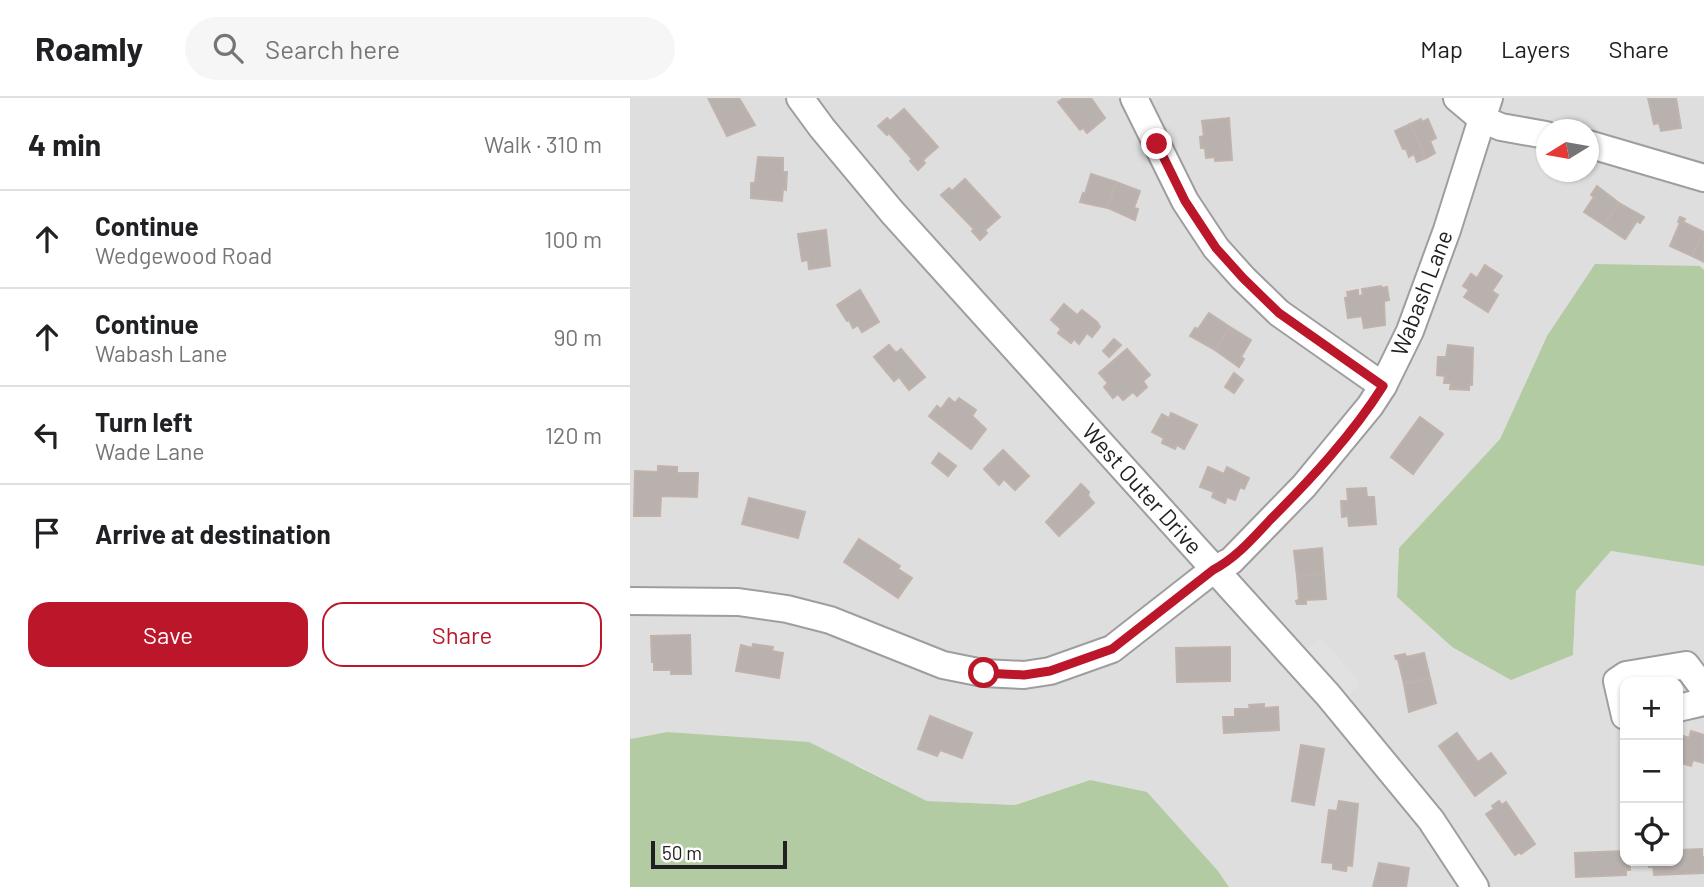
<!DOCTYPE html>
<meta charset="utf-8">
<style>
body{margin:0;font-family:Barlow,sans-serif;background:#f6f6f6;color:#202124}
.controls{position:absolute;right:21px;bottom:21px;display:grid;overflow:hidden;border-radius:14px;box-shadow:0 2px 5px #0004}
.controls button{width:63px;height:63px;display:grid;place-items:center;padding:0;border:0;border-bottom:2px solid #e0e0e0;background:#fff;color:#202124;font:35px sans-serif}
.compass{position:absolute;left:906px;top:21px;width:63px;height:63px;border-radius:50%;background:#fff;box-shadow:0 2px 5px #0004;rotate:259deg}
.scale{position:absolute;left:21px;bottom:18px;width:136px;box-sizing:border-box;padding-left:7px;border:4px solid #212121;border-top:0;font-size:19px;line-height:24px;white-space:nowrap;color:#212121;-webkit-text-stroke:5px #fff;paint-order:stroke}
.stop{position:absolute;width:21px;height:21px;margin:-16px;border:5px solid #bb1629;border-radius:50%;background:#fff}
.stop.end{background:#bb1629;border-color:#fff;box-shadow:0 2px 7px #0008}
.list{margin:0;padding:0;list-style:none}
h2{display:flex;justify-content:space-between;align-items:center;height:91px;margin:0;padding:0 28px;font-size:30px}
h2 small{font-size:23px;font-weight:400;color:#757577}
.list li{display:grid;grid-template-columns:46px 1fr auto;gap:21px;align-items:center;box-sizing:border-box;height:98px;padding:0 28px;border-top:2px solid #e0e0e0}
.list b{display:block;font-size:26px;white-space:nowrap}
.list p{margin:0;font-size:23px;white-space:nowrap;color:#757577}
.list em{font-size:23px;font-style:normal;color:#757577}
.actions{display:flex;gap:14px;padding:21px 28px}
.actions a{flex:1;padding:16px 0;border:2px solid #bb1629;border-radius:21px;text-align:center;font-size:24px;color:#bb1629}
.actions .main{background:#bb1629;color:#fff}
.icon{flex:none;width:38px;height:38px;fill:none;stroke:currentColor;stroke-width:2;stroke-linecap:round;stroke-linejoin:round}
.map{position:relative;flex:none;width:1074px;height:789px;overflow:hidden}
header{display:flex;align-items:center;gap:42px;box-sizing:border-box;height:98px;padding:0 35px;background:#fff;border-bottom:2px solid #e0e0e0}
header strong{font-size:33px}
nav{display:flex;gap:38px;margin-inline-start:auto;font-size:24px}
.search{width:490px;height:63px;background:#f6f6f6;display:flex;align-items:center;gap:18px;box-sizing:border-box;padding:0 24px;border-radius:38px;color:#757577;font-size:26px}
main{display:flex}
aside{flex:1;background:#fff}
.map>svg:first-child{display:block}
.residential{fill:#dfdede;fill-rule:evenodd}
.forest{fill:#b2cba2}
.parking{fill:#e1e1e1}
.building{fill:#b9b1ae;stroke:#c0b3ac;stroke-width:2}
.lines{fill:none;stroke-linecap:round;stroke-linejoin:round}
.minor-casing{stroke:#9e9e9e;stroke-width:30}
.minor{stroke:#fff;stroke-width:26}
.route{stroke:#bb1629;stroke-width:9}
.labels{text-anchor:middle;stroke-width:5;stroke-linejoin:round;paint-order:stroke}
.street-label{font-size:23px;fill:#212121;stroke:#fff}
</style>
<header>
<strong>Roamly</strong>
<div class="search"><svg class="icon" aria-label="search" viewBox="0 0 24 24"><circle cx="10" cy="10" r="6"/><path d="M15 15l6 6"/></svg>Search here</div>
<nav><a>Map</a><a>Layers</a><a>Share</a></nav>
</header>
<main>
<aside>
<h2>4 min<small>Walk · 310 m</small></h2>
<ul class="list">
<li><svg class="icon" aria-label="ahead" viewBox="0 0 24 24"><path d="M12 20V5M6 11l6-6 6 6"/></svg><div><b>Continue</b><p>Wedgewood Road</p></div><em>100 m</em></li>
<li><svg class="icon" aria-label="ahead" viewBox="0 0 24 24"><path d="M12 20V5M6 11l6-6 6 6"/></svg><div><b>Continue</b><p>Wabash Lane</p></div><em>90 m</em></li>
<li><svg class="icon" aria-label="left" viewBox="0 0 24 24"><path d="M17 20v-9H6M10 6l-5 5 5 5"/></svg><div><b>Turn left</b><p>Wade Lane</p></div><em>120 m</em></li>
<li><svg class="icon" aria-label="arrive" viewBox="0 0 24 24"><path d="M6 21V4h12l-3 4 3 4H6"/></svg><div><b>Arrive at destination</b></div></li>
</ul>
<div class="actions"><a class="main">Save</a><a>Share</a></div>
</aside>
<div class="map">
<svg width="1074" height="789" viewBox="0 0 1074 789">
<rect width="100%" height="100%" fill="#f0ede8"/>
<path class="residential" d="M0,0h1074v172l-4,-4 -153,70 -47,103 -101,109 -2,49 55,50 121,8 3,-64 35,-40 93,15v321h-475l-11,-16 -128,-91 -75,25 -88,-4 -70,-36 -190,-33 -37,7zM916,32h42v42h-42zM995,584h53v179h-53z"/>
<g class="forest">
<path d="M965,166l105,2 4,4v296l-93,-15 -35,40 -3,64 -62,25 -59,-33 -55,-50 2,-49 101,-109 47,-103z"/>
<path d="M37,634l142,10 118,59 88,4 75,-25 57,12 71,79 11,16h-599v-148z"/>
</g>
<path class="parking" d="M691,539l40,47 -14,12 -40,-47z"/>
<g class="building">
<path d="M78,0h31l16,27 -28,11z"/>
<path d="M434,0h27l14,20 -18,15 -4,-5 -3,2 -22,-28z"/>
<path d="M1018,0h28l5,30 -20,3 -2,-8 -5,1z"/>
<path d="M274,11l34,38 -15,13 2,3 -7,7 -8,-9 2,-2 -23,-26 -2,2 -9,-9 9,-8 3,3z"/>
<path d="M599,20l3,42 -17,1v-4l-9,1 -1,-10h-4l-1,-11 4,-1 -2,-15z"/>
<path d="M791,21l1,3 6,-3 8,19 -6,3 5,12 -9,5 -16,-34z"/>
<path d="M780,26l16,34 -9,4 -3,-8 -5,3 -3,-8h-3l-8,-18z"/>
<path d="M128,59l25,1v14h4l-1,18 -3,-1 -1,12 -31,-3v-15h4z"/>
<path d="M461,76l25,8 -8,26 -28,-6 3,-9 2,1z"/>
<path d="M335,81l35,38 -15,13 2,3 -7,7 -8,-9 2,-2 -33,-34 8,-7 3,3z"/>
<path d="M486,84l24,9 -6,17 4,1 -3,11 -27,-12z"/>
<path d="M967,88l22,17 -15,22 -20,-13 10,-15 -3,-2z"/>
<path d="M989,105l25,14 -4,6 -3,-2 -12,18 -21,-14z"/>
<path d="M1050,119l5,2 -2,3 21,10 -12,24 -22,-10 10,-23 -2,-1z"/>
<path d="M196,132l4,36 -21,3 -1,-9 -6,1 -4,-27z"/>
<path d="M1074,134v30l-12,-6z"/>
<path d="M855,167l17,11 -10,15 6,4 -10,17 -24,-15 5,-7 -6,-4 8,-12 6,4z"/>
<path d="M751,188l1,2 5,-1 2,13 -5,1 1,24 -21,3 -2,-12 -14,2 -3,-20 3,-1 -1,-5 11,-2v6l5,-1 -1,-6z"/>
<path d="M230,192l19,32 -17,10 -4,-7 -5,3 -4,-8 -2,1 -10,-16z"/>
<path d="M434,206l13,11 5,-5 15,12 3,5 -8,10 -5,-4 -8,11 -5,-5 -3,4 -13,-10 3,-4 -10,-9z"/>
<path d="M579,215l21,14 -15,23 -25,-14 5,-8 3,1z"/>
<path d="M600,229l21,13 -10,17 3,2 -5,8 -24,-17z"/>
<path d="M484,241l7,6 -12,12 -6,-6z"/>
<path d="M259,247l7,8 5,-4 24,28 -16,13 -10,-13 -5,4 -20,-24z"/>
<path d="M818,247l25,3 -1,37h-3v5l-19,-1 1,-6h-7l1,-7 -8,-1 1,-18h8z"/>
<path d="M497,251l23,26 -7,6 4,6 -10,9 -4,-4 -10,8 -5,-6 -5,4 -9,-11 4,-4 -9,-10z"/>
<path d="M604,275l9,7 -9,13 -9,-6z"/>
<path d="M319,300l6,5 4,-5 17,12 -4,6 14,13 -15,20 -42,-33 8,-10 4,3z"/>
<path d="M541,315l26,12 -13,24 -7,-4 -2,4 -13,-6 2,-5 -12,-6 10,-18 7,4z"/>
<path d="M790,319l23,17 -30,40 -22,-17z"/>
<path d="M373,352l26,26 -14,14 -11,-11 -5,6 -15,-16z"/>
<path d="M309,355l17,13 -8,10 -16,-13z"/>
<path d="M28,368l19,1v6h21l-1,24 -36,-1 -1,20h-26l1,-45 23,1z"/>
<path d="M578,369l16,7 3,-7 22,11 -5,11 -4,-2 -5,13 -8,-3 -2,6 -13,-6 2,-5 -14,-5z"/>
<path d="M451,386l8,8 -1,4 6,7 -35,33 -13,-14z"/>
<path d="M736,390l1,9h7l2,27 -27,2 -1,-10 -6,1 -1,-16h7l-1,-12z"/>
<path d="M119,400l56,14 -7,26 -56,-14z"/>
<path d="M229,441l41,27 -2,3 14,9 -14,20 -54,-36z"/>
<path d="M692,450l2,26 -27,2 -3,-25z"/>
<path d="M694,476l2,25 -20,1v4h-9l-1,-3 3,-1 -2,-24z"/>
<path d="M60,537l1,39h-20v-4h-17v-8h-2l-1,-26z"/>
<path d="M123,546l20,3 -1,4 11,2 -4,25 -43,-7 5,-26 11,3z"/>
<path d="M600,549v34l-53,1 -1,-34z"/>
<path d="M794,555l6,25 -26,6 -6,-25h-2l-1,-3 10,-2 1,3z"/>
<path d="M800,580l6,25 -27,9 -5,-28z"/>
<path d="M634,606v4l14,-1 1,23 -55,3 -1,-16h12v-8h15l-1,-4z"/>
<path d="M300,618l42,17 -10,25 -22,-8 -3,6 -19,-7z"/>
<path d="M1061,633l13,4v28l-11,-3 -2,6 -13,-4v-17l3,-10 8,3z"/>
<path d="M827,635l21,29 13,-9 15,20 -31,23 -36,-50z"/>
<path d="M671,647l23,4 -10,56 -22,-4z"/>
<path d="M709,703l19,3 -6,62 -5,-1 -1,6 -13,-2v-6l-11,-1 7,-52 8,1z"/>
<path d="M869,703l3,4 4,-3 29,42 -14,10 -2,-2 -4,3 -29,-41 8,-5 -2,-3z"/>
<path d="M1072,751v8h2l-1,16 -49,2 -1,-8h-4v-6h29v-11z"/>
<path d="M994,753l1,10h5v9h-4v5l-50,2 -1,-24z"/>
<path d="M749,765l30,5 -3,19h-33z"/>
</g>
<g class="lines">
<g class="minor-casing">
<g id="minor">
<path d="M170,0l22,30 70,84 436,483 103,125 44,67"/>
<path d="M504,0l51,103 31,47 27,30 36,35 104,73"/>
<path d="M859,0l-7,21 19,8 45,8"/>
<path d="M958,46l116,34"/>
<path d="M0,503l108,1 49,7 43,11 113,45 40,8 41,2 26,-4 62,-22 101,-79 18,-9 73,-75 66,-80 13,-20 27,-55 37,-101 35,-111 -25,-21"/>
<path d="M1048,610l26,-6"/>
<path d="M995,618l-8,-35 9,-6 60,-10 18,24"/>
</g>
</g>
<use href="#minor" class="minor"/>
</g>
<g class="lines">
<path class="route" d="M354,575l40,2 26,-4 62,-22 101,-79c23,-12 39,-31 57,-50 41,-41 82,-85 113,-134l-104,-73 -36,-35 -27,-30 -31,-47 -28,-57"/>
</g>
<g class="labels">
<g class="street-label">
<text transform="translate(792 195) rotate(-69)" y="8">Wabash Lane</text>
<text transform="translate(512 391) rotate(48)" y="8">West Outer Drive</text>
</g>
</g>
</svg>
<div class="controls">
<button>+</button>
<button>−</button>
<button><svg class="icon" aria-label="locate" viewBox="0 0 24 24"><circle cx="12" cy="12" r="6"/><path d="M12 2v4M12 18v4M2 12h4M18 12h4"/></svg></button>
</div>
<svg class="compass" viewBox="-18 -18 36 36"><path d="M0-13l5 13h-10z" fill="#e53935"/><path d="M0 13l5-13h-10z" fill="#757577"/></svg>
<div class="scale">50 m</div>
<div class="stop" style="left:354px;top:575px"></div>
<div class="stop end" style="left:527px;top:46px"></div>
</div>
</main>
